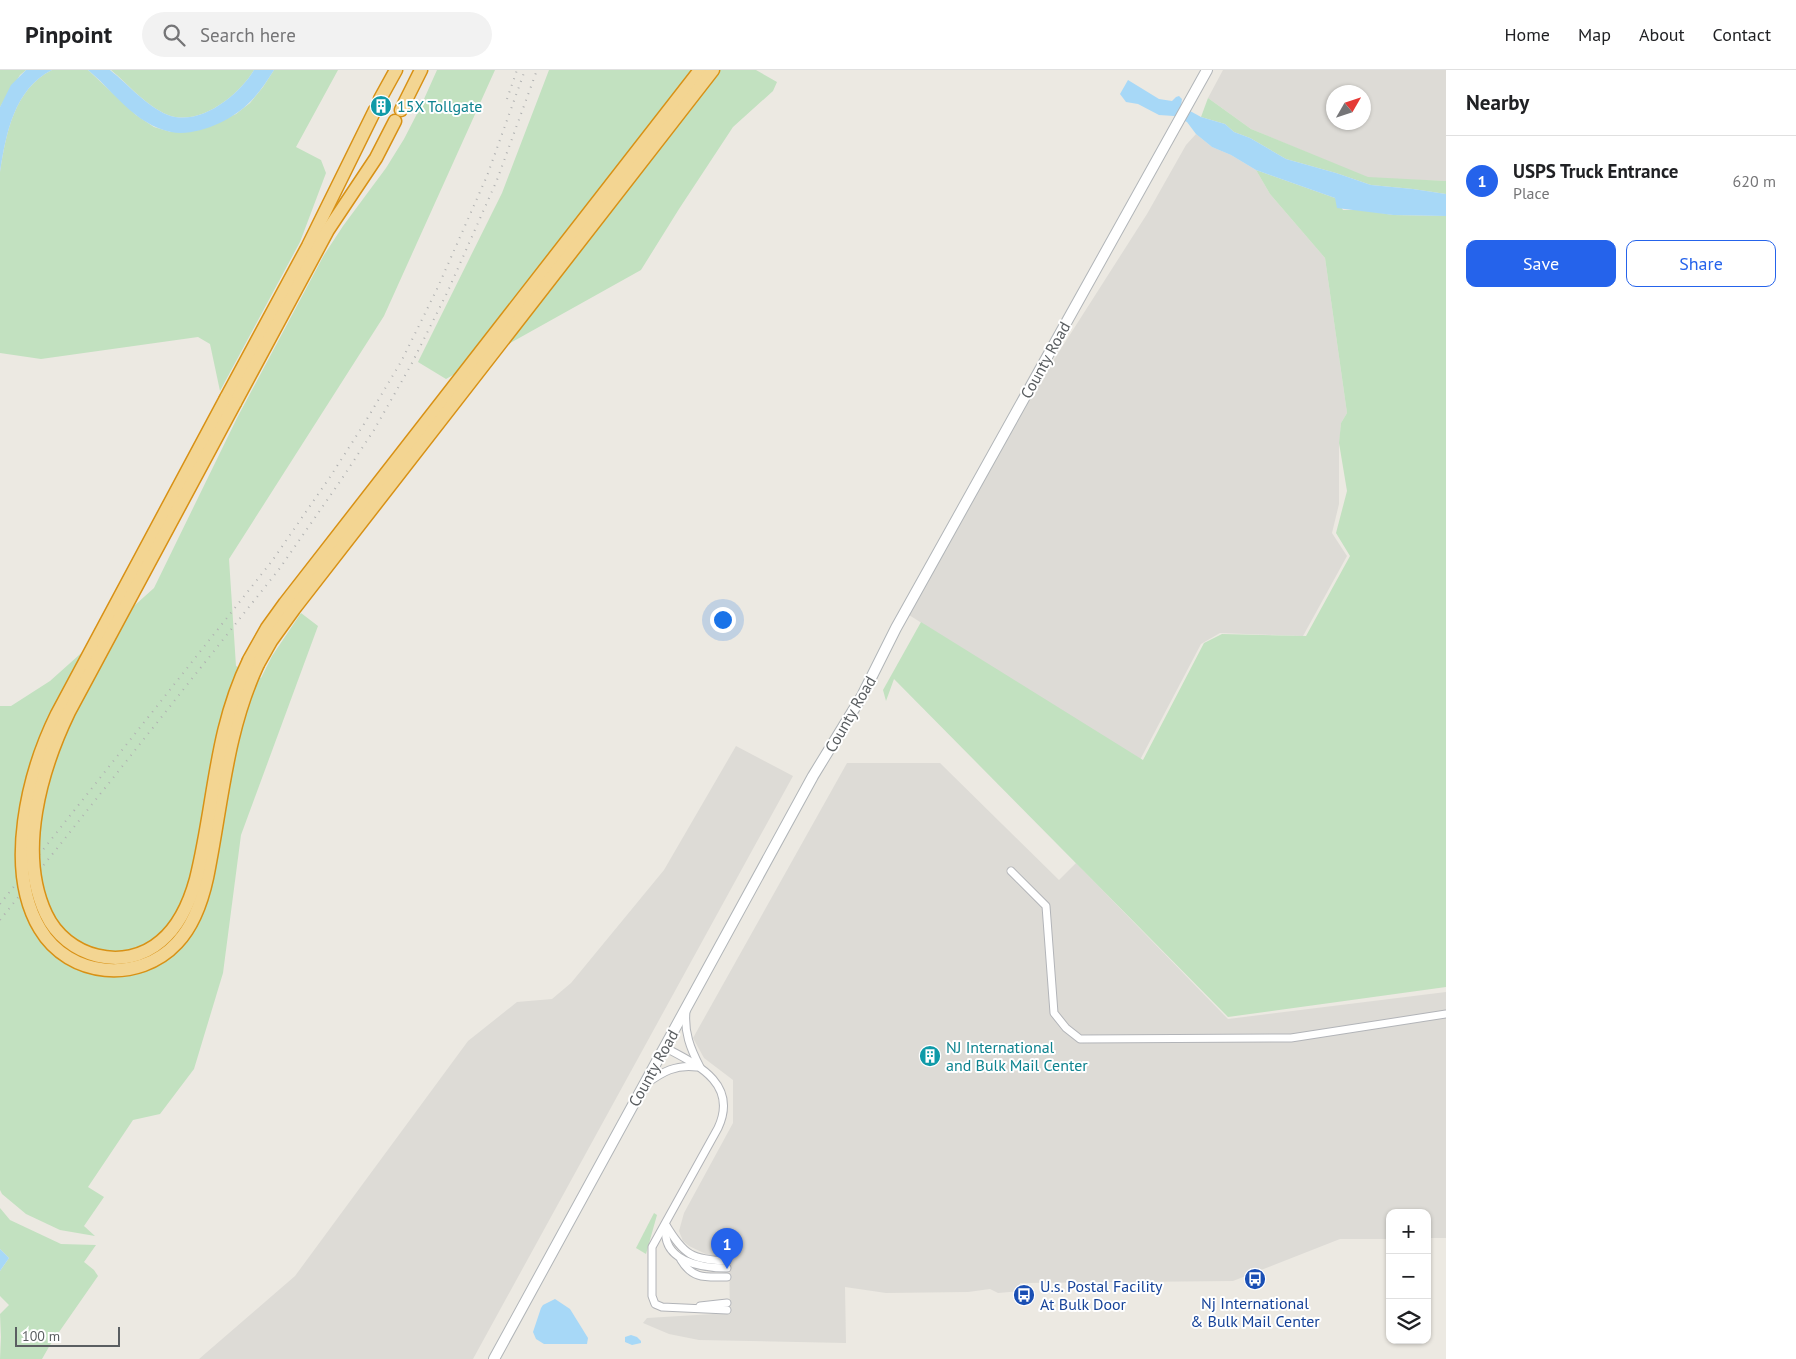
<!DOCTYPE html>
<meta charset="utf-8">
<style>
body{margin:0;font-family:"PT Sans",sans-serif;background:#f2f2f2;color:#202124}
.controls{position:absolute;right:15px;bottom:15px;display:grid;overflow:hidden;border-radius:10px;box-shadow:0 1px 4px #0004}
.controls button{width:45px;height:45px;display:grid;place-items:center;padding:0;border:0;border-bottom:1px solid #e0e0e0;background:#fff;color:#202124;font:25px sans-serif}
.compass{position:absolute;left:1326px;top:15px;width:45px;height:45px;border-radius:50%;background:#fff;box-shadow:0 1px 4px #0004;rotate:51deg}
.scale{position:absolute;left:15px;bottom:12px;width:105px;box-sizing:border-box;padding-left:5px;border:2px solid #5a5e61;border-top:0;font-size:14px;line-height:18px;white-space:nowrap;color:#5a5e61;-webkit-text-stroke:4px #fff;paint-order:stroke}
.you{position:absolute;left:722px;top:549px;width:18px;height:18px;margin:-12px;border:4px solid #fff;border-radius:50%;background:#1a73e8;box-shadow:0 0 0 8px #1a73e833}
.badge{display:grid;place-items:center;width:32px;height:32px;border-radius:50%;background:#2563eb;color:#fff;font-size:16px;font-weight:700}
.pin{position:absolute;translate:-50% -41px;filter:drop-shadow(0 1px 2px #0008)}
.pin::after{content:'';position:absolute;top:26px;width:18px;height:15px;background:inherit;clip-path:polygon(0 0,100% 0,50% 100%)}
.list{margin:0;padding:0;list-style:none}
h2{display:flex;justify-content:space-between;align-items:center;height:65px;margin:0;padding:0 20px;font-size:21px}
h2 small{font-size:16px;font-weight:400;color:#757577}
.list li{display:grid;grid-template-columns:32px 1fr auto;gap:15px;align-items:center;box-sizing:border-box;height:90px;padding:0 20px;border-top:1px solid #e0e0e0}
.list b{display:block;font-size:19px;white-space:nowrap}
.list p{margin:0;font-size:16px;white-space:nowrap;color:#757577}
.list em{font-size:16px;font-style:normal;color:#757577}
.actions{display:flex;gap:10px;padding:15px 20px}
.actions a{flex:1;padding:11px 0;border:1px solid #2563eb;border-radius:10px;text-align:center;font-size:18px;color:#2563eb}
.actions .main{background:#2563eb;color:#fff}
.icon{flex:none;width:28px;height:28px;fill:none;stroke:currentColor;stroke-width:2;stroke-linecap:round;stroke-linejoin:round}
.map{position:relative;flex:none;width:1446px;height:1289px;overflow:hidden}
header{display:flex;align-items:center;gap:30px;box-sizing:border-box;height:70px;padding:0 25px;background:#fff;border-bottom:1px solid #e0e0e0}
header strong{font-size:24px}
nav{display:flex;gap:28px;margin-inline-start:auto;font-size:18px}
.search{width:350px;height:45px;background:#f2f2f2;display:flex;align-items:center;gap:12px;box-sizing:border-box;padding:0 18px;border-radius:28px;color:#757577;font-size:19px}
main{display:flex}
aside{flex:1;background:#fff}
.map>svg:first-child{display:block}
.industrial{fill:#dddbd6;fill-rule:evenodd}
.green{fill:#c2e1c0}
.water{fill:#a7d8f7}
.lines{fill:none;stroke-linecap:round;stroke-linejoin:round}
.street-casing{stroke:#b2b4b8;stroke-width:9}
.secondary-casing{stroke:#b1b5b8;stroke-width:12}
.highway-casing{stroke:#d89115;stroke-width:15}
.street{stroke:#fff;stroke-width:7}
.secondary{stroke:#fff;stroke-width:10}
.highway{stroke:#f3d592;stroke-width:12}
.rail{stroke:#b0b1b1;stroke-width:2;stroke-dasharray:1 6;stroke-linecap:butt}
.highway-bridge-casing{stroke:#d89115;stroke-width:15;stroke-linecap:butt}
.highway-bridge{stroke:#f3d592;stroke-width:12}
.labels{text-anchor:middle;stroke-width:4;stroke-linejoin:round;paint-order:stroke}
.culture-label{font-size:16px;fill:#0d838f;stroke:#fff;text-anchor:start}
.street-label{font-size:16px;fill:#5a5e61;stroke:#fff}
.transit-label{font-size:16px;fill:#164399;stroke:#fff;text-anchor:start}
</style>
<header>
<strong>Pinpoint</strong>
<div class="search"><svg class="icon" aria-label="search" viewBox="0 0 24 24"><circle cx="10" cy="10" r="6"/><path d="M15 15l6 6"/></svg>Search here</div>
<nav><a>Home</a><a>Map</a><a>About</a><a>Contact</a></nav>
</header>
<main>
<div class="map">
<svg width="1446" height="1289" viewBox="0 0 1446 1289">
<rect width="100%" height="100%" fill="#ece9e2"/>
<g class="industrial">
<path d="M1223,0h223v111l-78,-3 -117,-49 -43,-31zM1334,22h30v30h-30z"/>
<path d="M1196,64l16,13 19,8 25,15 14,24 55,64 22,155 -6,10 -2,24v57l-7,29 15,23 -44,80 -83,-3 -19,11 -61,116 -231,-145 125,-224 113,-177 39,-69z"/>
<path d="M736,676l57,30 -320,583h-274l96,-83 173,-235 49,-39 35,-3 19,-16 93,-113z"/>
<path d="M847,693h93l119,117 17,-17 152,156 218,-27v246h-19v-25h-37v26h-50l-107,42 -213,2v8l-22,2 -8,-4 -22,3 -82,1 -41,-6 1,56 -147,-3 -30,-6 -26,-11 4,-5 83,-5 -1,-55 -17,-1 -23,-11 -6,-5 -4,-10 5,-18 49,-90v-43l-29,-22 -11,-20z"/>
</g>
<g class="green">
<path d="M0,0h26l-6,5 -20,32z"/>
<path d="M52,0h36l48,45 18,12 17,5 33,-4 32,-14 14,-11 13,-16 11,-17h64l-42,77 25,13 5,13 -26,69 -80,149 -10,-47 -12,-7 -157,22 -41,-6v-181c6,-38 14,-83 52,-102z"/>
<path d="M111,0h143c-15,25 -54,57 -86,45 -22,-9 -39,-30 -57,-45z"/>
<path d="M437,0h58l-111,246 -155,243 7,107 25,12 11,-22 29,-43 17,13 -77,209 -18,138 -29,96 -34,45 -27,6 -45,67 16,10 -20,29 11,10 -35,-6 -34,-16 -24,-20 -2,-4v-484h11l39,-25 104,-93 83,-170 87,-163 19,-29 43,-58 18,-29 16,-31z"/>
<path d="M549,0h207l21,12 -4,9 -40,36 -54,82 -38,61 -195,109 -28,-17 84,-169z"/>
<path d="M1208,28l43,31 117,48 78,4v13l-33,-5 -42,-4 -35,-12 -50,-14 -36,-21 -16,-6 -9,-8 -24,-7z"/>
<path d="M1256,100l79,28 8,12h20l30,5 53,1v771l-218,30 -334,-338 -8,22 -3,-11 38,-68 222,138 61,-117 18,-9 84,2 44,-80 -14,-23 11,-42 -8,-48 2,-20 6,-10 -22,-155 -55,-64z"/>
<path d="M0,1138l10,12 51,24 35,1 -12,17 10,8 4,6 -48,69 -8,14h-42l1,-22 -1,-23 9,-9 -9,-9v-25l9,-13 -9,-9z"/>
<path d="M654,1143l3,2 -11,39 -10,-6z"/>
</g>
<g class="water">
<path d="M26,0h26c-38,19 -46,64 -52,102v-65l11,-22z"/>
<path d="M88,0h22c19,15 36,36 58,45 32,12 71,-20 86,-45h20c-7,11 -14,22 -23,31 -18,19 -54,36 -80,31 -13,-3 -25,-9 -35,-17 -17,-13 -31,-31 -48,-45z"/>
<path d="M1128,10l31,19 13,2 4,-4 3,-1 3,3 -1,7 20,11 24,7 9,8 16,6 36,21 50,14 35,12 42,4 33,5v22l-53,-1 -56,-7 -2,-10 -79,-28 -25,-15 -19,-8 -16,-13 -9,-12 -13,-6 -15,-1 -21,-11 -12,-2 -6,-8z"/>
<path d="M0,1179l9,9 -9,13z"/>
<path d="M555,1229l15,10 18,29 -1,6h-43l-8,-5 -3,-7 8,-24 2,-3z"/>
<path d="M631,1265l6,2 4,4v2l-9,2 -7,-3v-5z"/>
</g>
<g class="lines">
<g class="street-casing">
<g id="street">
<path d="M1011,801l35,35 8,107 12,15 14,11 211,-1 155,-24"/>
<path d="M686,941c-2,21 4,37 14,56"/>
<path d="M664,977c32,17 75,36 54,81l-66,119v49l3,8 7,3 65,3"/>
<path d="M646,1014c16,-12 30,-20 51,-17"/>
<path d="M666,1155c18,30 26,35 61,36"/>
<path d="M666,1156c-5,35 34,42 61,42"/>
<path d="M681,1190c12,20 26,17 46,17"/>
<path d="M700,1236l27,-3"/>
</g>
</g>
<g class="secondary-casing">
<path id="secondary" d="M494,1289l319,-583 49,-80 34,-68 311,-558"/>
</g>
<g class="highway-casing">
<g id="highway">
<path d="M380,29l16,-29"/>
<path d="M401,40l20,-40"/>
<path d="M226,328l82,-152 67,-136"/>
<path d="M235,333l93,-173 48,-72 19,-37"/>
<path d="M249,590l18,-32 18,-25 415,-533"/>
<path d="M258,594l13,-23 23,-32 419,-539"/>
</g>
</g>
<use href="#street" class="street"/>
<use href="#secondary" class="secondary"/>
<use href="#highway" class="highway"/>
<g class="rail">
<path d="M507,29l10,-29"/>
<path d="M0,834l272,-343 58,-84 34,-53 38,-64 35,-71 50,-113 38,-106"/>
<path d="M0,850l280,-352 59,-85 35,-53 37,-65 36,-72 50,-113 40,-110"/>
</g>
<g class="highway-bridge-casing">
<g id="highway-bridge">
<path d="M226,328l-169,316c-29,59 -53,155 -17,215 29,49 99,55 137,14 17,-18 25,-42 30,-65 15,-73 19,-146 51,-214"/>
<path d="M235,333l-166,309c-28,58 -52,140 -23,202 20,43 78,59 115,27 19,-16 29,-40 35,-62 19,-76 18,-147 53,-219"/>
</g>
</g>
<use href="#highway-bridge" class="highway-bridge"/>
</g>
<defs>
<g id="building-disc" transform="scale(1.125)"><circle r="9.5" fill="#0f9aa8" stroke="#fff"/><path d="M-4-6H4V6H1V3H-1V6H-4ZM-2.5-4.3h1.7v1.8h-1.7ZM.8-4.3h1.7v1.8H.8ZM-2.5-1h1.7V.8h-1.7ZM.8-1h1.7V.8H.8Z" fill="#fff"/></g>
<g id="bus-disc" transform="scale(1.125)"><circle r="9.5" fill="#1a4fb4" stroke="#fff"/><path d="M-5-6H5V4H4V6H2V4H-2V6H-4V4H-5ZM-3.5-4V0h7V-4ZM-3.5 1.2v1.5H-2V1.2ZM2 1.2v1.5H3.5V1.2Z" fill="#fff"/></g>
</defs>
<g fill-rule="evenodd">
<use href="#building-disc" x="381" y="36"/>
<use href="#building-disc" x="930" y="986"/>
<use href="#bus-disc" x="1255" y="1209"/>
<use href="#bus-disc" x="1024" y="1225"/>
</g>
<g class="labels">
<g class="culture-label">
<text x="397" y="42">15X Tollgate</text>
<text x="946" y="983">NJ International<tspan x="946" dy="18">and Bulk Mail Center</tspan></text>
</g>
<g class="street-label">
<text transform="translate(1045 290) rotate(-61)" y="6">County Road</text>
<text transform="translate(850 644) rotate(-60)" y="6">County Road</text>
<text transform="translate(653 998) rotate(-61)" y="6">County Road</text>
</g>
<g class="transit-label">
<text x="1040" y="1222">U.s. Postal Facility<tspan x="1040" dy="18">At Bulk Door</tspan></text>
<text x="1255" y="1239" text-anchor="middle">Nj International<tspan x="1255" dy="18">&amp; Bulk Mail Center</tspan></text>
</g>
</g>
</svg>
<div class="controls">
<button>+</button>
<button>−</button>
<button><svg class="icon" aria-label="layers" viewBox="0 0 24 24"><path d="M12 4l9 5-9 5-9-5zM3 14l9 5 9-5"/></svg></button>
</div>
<svg class="compass" viewBox="-18 -18 36 36"><path d="M0-13l5 13h-10z" fill="#e53935"/><path d="M0 13l5-13h-10z" fill="#757577"/></svg>
<div class="scale">100 m</div>
<div class="you"></div>
<div class="pin badge" style="left:727px;top:1199px">1</div>
</div>
<aside>
<h2>Nearby<small></small></h2>
<ul class="list">
<li><span class="badge">1</span><div><b>USPS Truck Entrance</b><p>Place</p></div><em>620 m</em></li>
</ul>
<div class="actions"><a class="main">Save</a><a>Share</a></div>
</aside>
</main>
